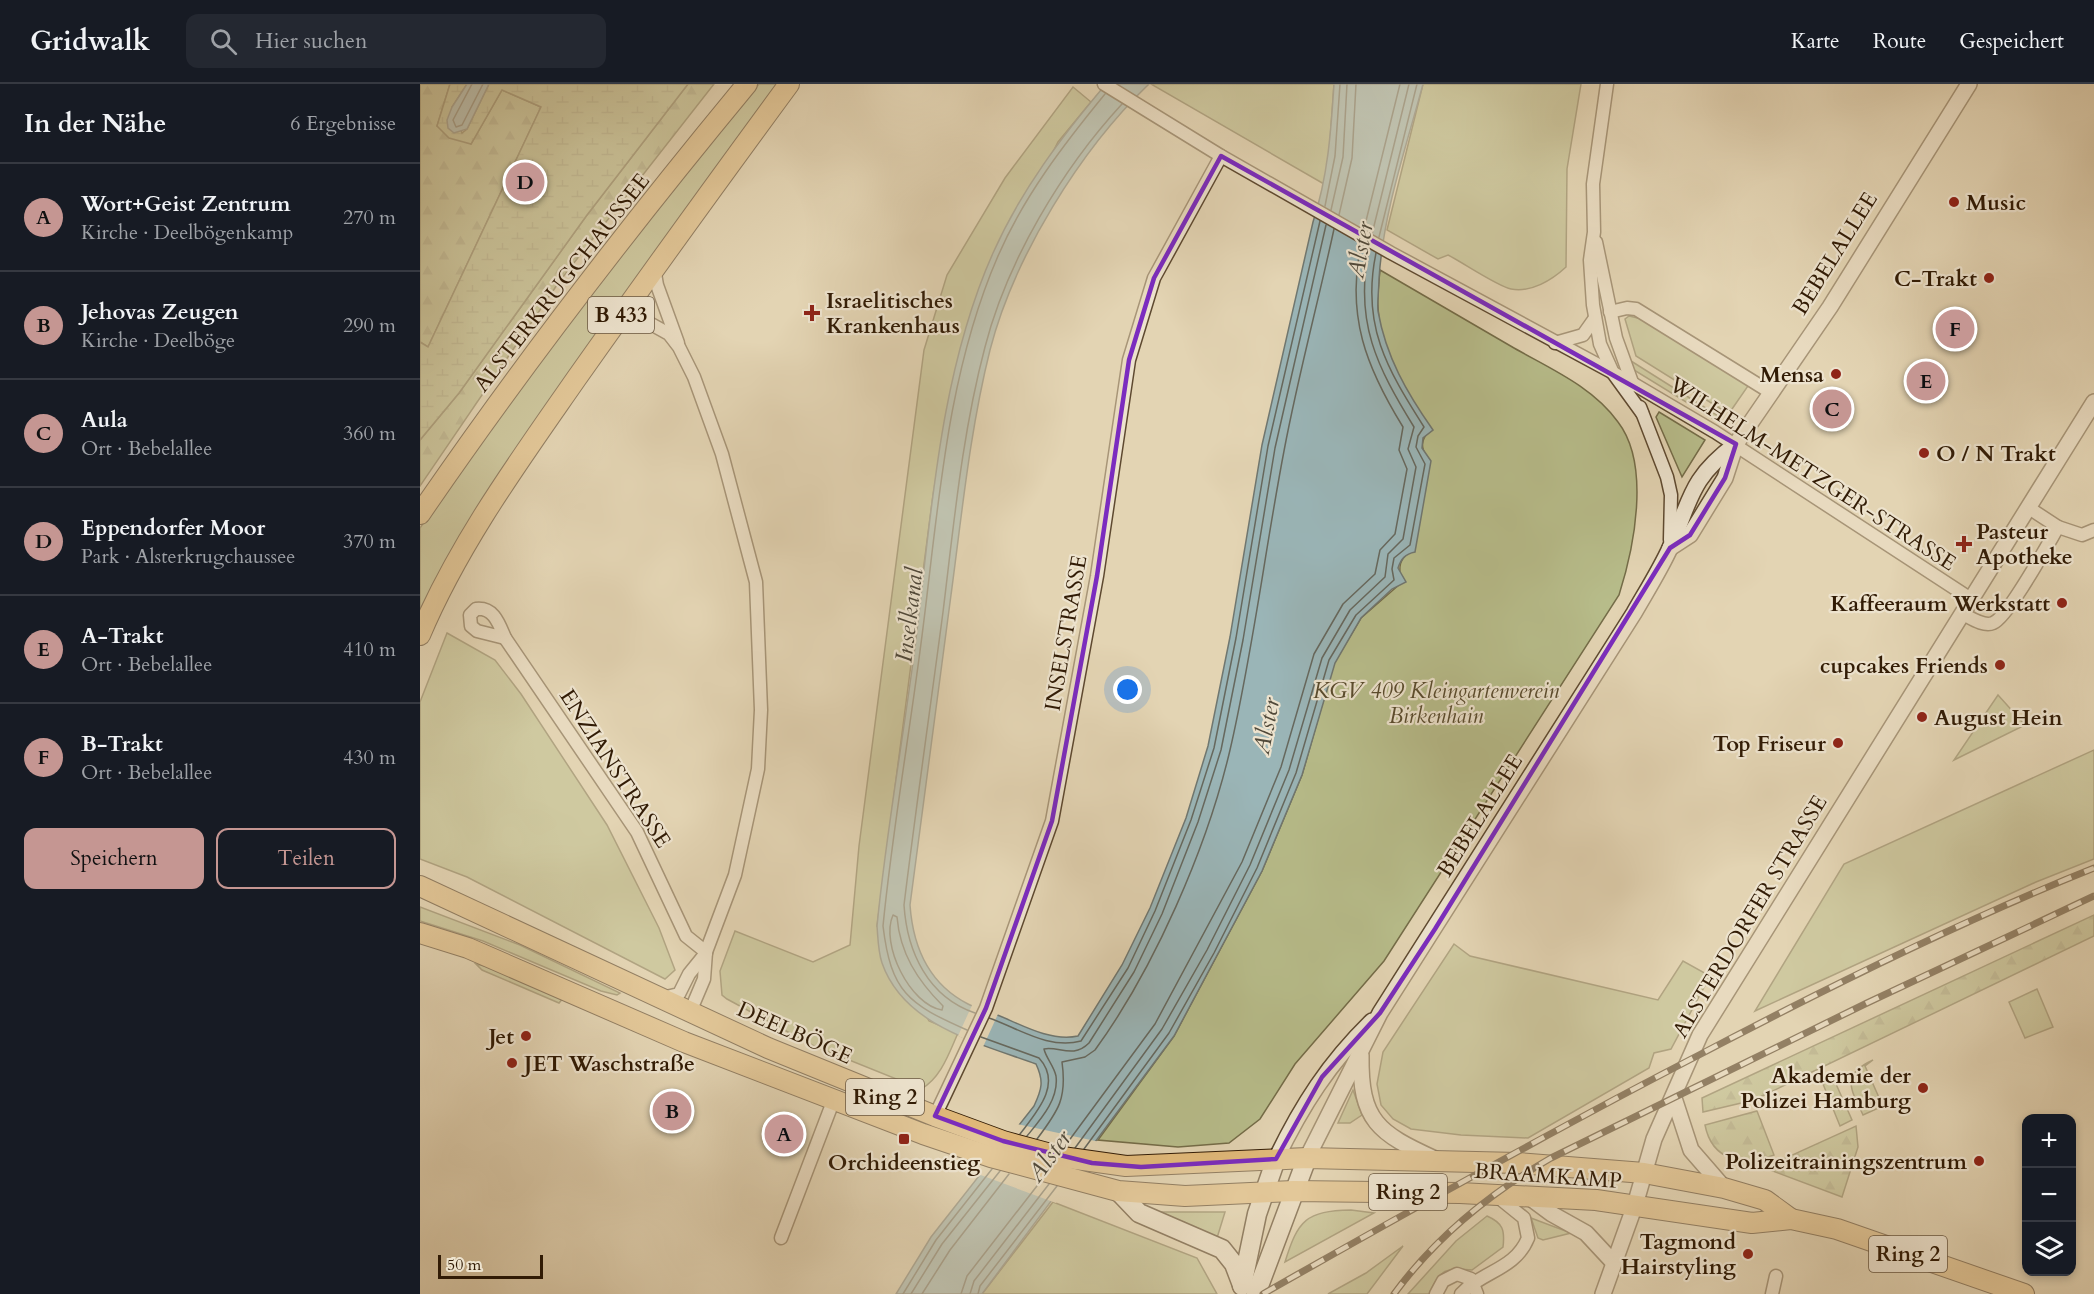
<!DOCTYPE html>
<html lang="de">
<meta charset="utf-8">
<style>
body{margin:0;font-family:Cardo,serif;background:#242831;color:#f1f3f6}
.controls{position:absolute;right:18px;bottom:18px;display:grid;overflow:hidden;border-radius:12px;box-shadow:0 3px 9px #0003}
.controls button{width:54px;height:54px;display:grid;place-items:center;padding:0;border:0;border-bottom:2px solid #363941;background:#171b24;color:#f1f3f6;font:30px sans-serif}
.scale{position:absolute;left:18px;bottom:15px;width:105px;box-sizing:border-box;padding-left:6px;border:3px solid #311b05;border-top:0;font-size:16px;line-height:21px;white-space:nowrap;color:#311b05;-webkit-text-stroke:4px #ede3ce;paint-order:stroke}
.you{position:absolute;left:708px;top:606px;width:21px;height:21px;margin:-15px;border:4px solid #fff;border-radius:50%;background:#1a73e8;box-shadow:0 0 0 9px #1a73e833}
.badge{display:grid;place-items:center;width:39px;height:39px;border-radius:50%;background:#c59692;color:#111;font-size:20px;font-weight:700}
.pin{position:absolute;translate:-50% -50%;border:3px solid #fff;box-shadow:0 2px 6px #0006}
.list{margin:0;padding:0;list-style:none}
h2{display:flex;justify-content:space-between;align-items:center;height:78px;margin:0;padding:0 24px;font-size:26px}
h2 small{font-size:20px;font-weight:400;color:#9ea1a6}
.list li{display:grid;grid-template-columns:39px 1fr auto;gap:18px;align-items:center;box-sizing:border-box;height:108px;padding:0 24px;border-top:2px solid #363941}
.list b{display:block;font-size:22px;white-space:nowrap}
.list p{margin:0;font-size:20px;white-space:nowrap;color:#9ea1a6}
.list em{font-size:20px;font-style:normal;color:#9ea1a6}
.actions{display:flex;gap:12px;padding:18px 24px}
.actions a{flex:1;padding:14px 0;border:2px solid #c59692;border-radius:12px;text-align:center;font-size:21px;color:#c59692}
.actions .main{background:#c59692;color:#111}
.icon{flex:none;width:33px;height:33px;fill:none;stroke:currentColor;stroke-width:2;stroke-linecap:round;stroke-linejoin:round}
.map{position:relative;flex:none;width:1674px;height:1210px;overflow:hidden}
header{display:flex;align-items:center;gap:36px;box-sizing:border-box;height:84px;padding:0 30px;background:#171b24;border-bottom:2px solid #363941}
header strong{font-size:28px}
nav{display:flex;gap:33px;margin-inline-start:auto;font-size:21px}
.search{width:420px;height:54px;background:#242831;display:flex;align-items:center;gap:15px;box-sizing:border-box;padding:0 21px;border-radius:12px;color:#9ea1a6;font-size:22px}
main{display:flex}
aside{flex:1;background:#171b24}
.map>svg:first-child{display:block}
.green{fill:#b7bc8a;stroke:#746c48;stroke-width:1.5}
.forest{fill:url(#forest-firs);stroke:#746c48;stroke-width:1.5}
.wetland{fill:url(#wetland-marsh);stroke:#746c48;stroke-width:1.5}
.water{fill:#9ab5b7;stroke:#707770;stroke-width:1.5}
.pier{fill:#e3d4b3}
.lines{fill:none;stroke-linecap:round;stroke-linejoin:round}
.shore{stroke:#66685e;stroke-width:1.5}
.minor-casing{stroke:#5e4930;stroke-width:15}
.tertiary-casing{stroke:#5e4930;stroke-width:18}
.secondary-casing{stroke:#311b05;stroke-width:21}
.primary-casing{stroke:#311b05;stroke-width:22}
.minor{stroke:#ede3ce;stroke-width:12}
.tertiary{stroke:#ede3ce;stroke-width:15}
.secondary{stroke:#ede3ce;stroke-width:18}
.primary{stroke:#e2ba7a;stroke-width:20}
.rail-casing{stroke:#311b05;stroke-width:7}
.rail{stroke:#ede3ce;stroke-width:4.5;stroke-dasharray:14;stroke-linecap:butt}
.marked{fill:none;stroke:#7b2cbf;stroke-width:4.5;stroke-linejoin:round}
.poi-dot{fill:#8f2418;stroke:#ede3ce;stroke-width:2}
.labels{text-anchor:middle;stroke-width:4.5;stroke-linejoin:round;paint-order:stroke}
.shield{fill:#ede3ce;stroke:#695741;stroke-width:1.5}
.shield-label{font-size:21px;font-weight:bold;fill:#311b05}
.poi-label{font-size:22px;font-weight:bold;fill:#311b05;stroke:#ede3ce;text-anchor:end}
.street-label{font-size:22px;fill:#311b05;stroke:#ede3ce}
.park-label{font-size:22px;font-style:italic;fill:#594b2d;stroke:#ede3ce}
.water-label{font-size:24px;font-style:italic;fill:#50493a;stroke:#ede3ce}
</style>
<header>
<strong>Gridwalk</strong>
<div class="search"><svg class="icon" aria-label="search" viewBox="0 0 24 24"><circle cx="10" cy="10" r="6"/><path d="M15 15l6 6"/></svg>Hier suchen</div>
<nav><a>Karte</a><a>Route</a><a>Gespeichert</a></nav>
</header>
<main>
<aside>
<h2>In der Nähe<small>6 Ergebnisse</small></h2>
<ul class="list">
<li><span class="badge">A</span><div><b>Wort+Geist Zentrum</b><p>Kirche · Deelbögenkamp</p></div><em>270 m</em></li>
<li><span class="badge">B</span><div><b>Jehovas Zeugen</b><p>Kirche · Deelböge</p></div><em>290 m</em></li>
<li><span class="badge">C</span><div><b>Aula</b><p>Ort · Bebelallee</p></div><em>360 m</em></li>
<li><span class="badge">D</span><div><b>Eppendorfer Moor</b><p>Park · Alsterkrugchaussee</p></div><em>370 m</em></li>
<li><span class="badge">E</span><div><b>A-Trakt</b><p>Ort · Bebelallee</p></div><em>410 m</em></li>
<li><span class="badge">F</span><div><b>B-Trakt</b><p>Ort · Bebelallee</p></div><em>430 m</em></li>
</ul>
<div class="actions"><a class="main">Speichern</a><a>Teilen</a></div>
</aside>
<div class="map">
<svg width="1674" height="1210" viewBox="0 0 1674 1210">
<defs>
<pattern id="forest-firs" width="22" height="20" patternUnits="userSpaceOnUse" patternTransform="scale(1.5)"><rect width="22" height="20" fill="#b7bc8a"/><path d="M5 1l3.5 6h-7zM16 11l3.5 6h-7z" fill="#9ea176"/></pattern>
<pattern id="wetland-marsh" width="20" height="14" patternUnits="userSpaceOnUse" patternTransform="scale(1.5)"><rect width="20" height="14" fill="#b7bc8a"/><path d="M1 5h8M5 5V1M11 12h8M15 12V8" fill="none" stroke="#9ea176"/></pattern>
</defs>
<rect width="100%" height="100%" fill="#e3d4b3"/>
<filter id="stains"><feTurbulence type="fractalNoise" baseFrequency=".00333" numOctaves="4"/><feColorMatrix values="0 0 0 0 .2 0 0 0 0 .09 0 0 0 0 .02 0 0 0 .5 -.17"/></filter>
<radialGradient id="worn" r=".72"><stop offset=".6" stop-color="#630" stop-opacity="0"/><stop offset="1" stop-color="#630" stop-opacity=".3"/></radialGradient>
<g class="green">
<path d="M339,0h19l-358,531v-87l55,-82 159,-212z"/>
<path d="M731,0h183l-5,71 -5,29z"/>
<path d="M1003,0h158l-14,85 -1,98c-14,13 -35,26 -55,22 -14,-3 -49,-27 -63,-34l-10,4 -51,-29z"/>
<path d="M653,3l18,15 -33,40 -89,177 -22,95 -14,81 -56,431 52,95 29,12c-9,20 -17,45 -37,56l-109,-44 -85,-46 -5,-4 -2,-24 15,-40 78,31 37,-17 9,-99 65,-496 23,-75 58,-97z"/>
<path d="M960,186c45,26 90,52 134,78 37,21 79,39 104,74 33,43 16,126 1,173l-235,366 -89,103 -35,55 -31,24 -51,4 -80,-7 76,-104 88,-165 40,-96 32,-112 27,-45 39,-34c1,-14 -4,-20 8,-31l18,-97c-5,-9 -5,-15 2,-24 -19,-38 -49,-80 -50,-125 -1,-12 1,-25 2,-37z"/>
<path d="M1209,232l13,3 101,63 5,4 -16,23 -8,2 -88,-55 -11,-37z"/>
<path d="M1211,277l89,56 -3,4 -83,-51z"/>
<path d="M1239,328l46,28 -23,37 -26,-60z"/>
<path d="M27,549l48,27 26,34 86,131 52,103 16,42 -10,9 -198,-102 -47,-18v-157z"/>
<path d="M1578,611l27,30 -71,35z"/>
<path d="M1674,666v109l-58,23 -281,129 89,-147z"/>
<path d="M0,823l100,38 100,48 -3,2 -16,-4 -118,-50 -63,-20z"/>
<path d="M1034,860l16,12 188,44 25,-39 27,15 -39,73 -17,4 -5,15 -121,70 -67,-3 -50,-6 -18,-10 -12,-14 -4,-21 6,-32z"/>
<path d="M56,880l21,5 67,28 -5,6 -77,-33z"/>
<path d="M1617,905l16,38 -28,11 -16,-36z"/>
<path d="M1453,976l-8,6 16,36 11,-4 2,3 -31,14c-12,-26 -23,-40 10,-55z"/>
<path d="M1411,997l5,3 16,36 -12,6 -17,-42z"/>
<path d="M933,1006l9,25 -12,8h-12z"/>
<path d="M633,1118l144,56 20,36h-235z"/>
<path d="M931,1126l23,3 -89,49c13,-42 21,-51 66,-52z"/>
<path d="M734,1128h71l-8,26z"/>
<path d="M1067,1132c16,7 18,14 16,31l-31,23c-26,-3 -32,-1 -43,24h-21l48,-53z"/>
<path d="M1111,1134l40,15 -28,7 -5,-2z"/>
<path d="M983,1162l-36,48h-39l38,-21z"/>
</g>
<g class="forest">
<path d="M0,0h30l-13,42 34,18 31,-54 39,17 -113,240 -8,-5z"/>
<path d="M268,0h26l-155,198 -139,204v-46l39,-47 128,-178z"/>
<path d="M1674,831v21l-340,164 -51,12 -1,-14z"/>
<path d="M1337,1027l17,44c-30,12 -62,6 -69,-30z"/>
<path d="M1436,1042l2,21 -16,50 -72,-27 -2,-4z"/>
</g>
<path class="wetland" d="M30,0h17l-15,23 10,26 5,-4 22,-45h199l-101,131 -128,178 -39,47v-98l8,5 113,-240 -39,-17 -31,54 -22,-6 -12,-12z"/>
<g class="water">
<path d="M47,0h22l-22,45 -13,4 -6,-5 -1,-8 5,-13z"/>
<path d="M686,0h43c-69,66 -135,173 -159,266 -20,80 -28,163 -39,245 -14,103 -27,207 -41,310 3,42 19,79 58,99 12,6 26,9 39,15 22,10 47,22 71,17l44,-71 28,-57 36,-90 22,-72 22,-109 32,-192 51,-223c15,-46 18,-91 21,-138h89c-17,64 -40,129 -44,195 0,11 -2,22 -1,32 8,46 29,82 55,119l-10,8 -1,10 9,13 -16,91c-10,2 -14,7 -17,16l8,14 -14,7 -31,29 -26,45 -33,112 -40,96 -88,165 -192,258h-86l35,-57 103,-131c8,-17 10,-25 2,-42 -57,-21 -132,-38 -154,-101 -4,-12 -4,-25 -5,-37 9,-93 26,-186 38,-279 16,-129 24,-273 78,-394 28,-63 69,-117 113,-169z"/>
</g>
<g class="pier">
<path d="M553,919l25,11 -15,33 -25,-11z"/>
<path d="M597,1040l83,18 -44,61 -78,-29z"/>
</g>
<g class="lines">
<g class="shore">
<path d="M52,0l-19,36 3,7 6,-2 21,-41"/>
<path d="M905,122l10,-50 5,-72"/>
<path d="M911,126l12,-53 4,-73"/>
<path d="M919,131l13,-57 4,-74"/>
<path d="M944,145l36,-145"/>
<path d="M952,150l37,-150"/>
<path d="M959,153l38,-153"/>
<path d="M473,831l4,2c3,36 20,63 46,89l-1,4c-32,-5 -62,-66 -49,-95z"/>
<path d="M555,929c-47,-16 -68,-61 -71,-108 12,-98 26,-195 39,-293 11,-89 19,-178 42,-265 22,-86 77,-178 137,-243"/>
<path d="M569,934c29,10 60,32 92,23l47,-73 27,-57 36,-91 23,-72 22,-110 32,-192 52,-225"/>
<path d="M547,946c-59,-26 -76,-38 -84,-104 9,-92 25,-183 37,-275 18,-132 24,-271 78,-395 26,-60 66,-112 107,-162"/>
<path d="M561,953l58,21c24,26 -3,55 -19,76"/>
<path d="M607,1052c14,-17 32,-37 29,-60 -2,-10 -10,-18 -12,-27 15,-3 29,10 45,-6l45,-71 28,-58 36,-92 23,-72 22,-110 32,-192 51,-223"/>
<path d="M617,1055c22,-29 30,-41 25,-77l23,-5 10,-7c59,-81 112,-202 135,-300 23,-99 35,-200 54,-299 14,-75 34,-148 50,-222"/>
<path d="M645,1062l90,-122 87,-162 39,-95 33,-113 29,-50 32,-30 5,-24 15,-16 12,-65 -8,-19 4,-23c-37,-60 -57,-111 -42,-183"/>
<path d="M655,1064l87,-119 45,-79 43,-85 39,-95 33,-112 28,-48 35,-33 3,-23 15,-15 13,-72 -8,-18 6,-22c-37,-60 -60,-105 -45,-178"/>
<path d="M664,1065l85,-116 45,-80 43,-85 39,-95 33,-113 27,-45 38,-35 -2,-11 2,-11 16,-13 15,-81 -9,-17 2,-11 6,-9c-37,-58 -63,-102 -48,-174"/>
<path d="M483,1210l33,-54 56,-71"/>
<path d="M491,1210l31,-50 58,-73"/>
<path d="M502,1210l28,-44 59,-76"/>
<path d="M541,1210l6,-18 73,-94"/>
<path d="M550,1210l4,-13 75,-97"/>
<path d="M558,1210l2,-8 77,-100"/>
</g>
<g class="minor-casing">
<g id="minor">
<path d="M684,0l117,72 170,97 241,130 83,49 256,167"/>
<path d="M1187,0l-14,100 1,48 -4,28 3,45 7,39 13,29 29,40"/>
<path d="M1176,158l20,96 17,47"/>
<path d="M234,184l3,17 21,58"/>
<path d="M1190,228l17,-4 9,1 134,83"/>
<path d="M193,243l20,-4 18,1 18,10 10,13 15,30 28,77 34,128 5,128 -3,59 -23,106 -29,77 -2,27 -14,33"/>
<path d="M1135,259l28,-8 12,-17"/>
<path d="M1220,323l27,70 4,18 -1,45"/>
<path d="M1609,424l29,19 24,8 12,-5"/>
<path d="M56,525c18,-2 23,15 29,29l-28,-7 -6,-5 -1,-11z"/>
<path d="M1543,530c8,4 21,13 30,9 15,-6 55,-79 65,-96"/>
<path d="M85,554l132,194 49,104 20,16"/>
<path d="M242,914l17,-4 10,-20 17,-21"/>
<path d="M515,1032l51,-108 66,-187 45,-245 32,-216 25,-82 67,-122"/>
<path d="M361,1154l53,-139"/>
<path d="M1016,1210l7,-13 14,-7 14,5 6,15"/>
<path d="M1041,1210c21,-23 54,-24 67,-56l-4,-20 -26,-21"/>
<path d="M1352,1210l4,-18"/>
</g>
</g>
<g class="tertiary-casing">
<g id="tertiary">
<path d="M1250,464l20,-13 35,-57 11,-34 94,-137 139,-223"/>
<path d="M941,971c-1,66 17,78 74,104"/>
<path d="M1254,1014l17,52 33,38"/>
<path d="M887,1074l73,-145 254,-400c12,-21 26,-43 36,-65 21,-49 20,-70 66,-104"/>
<path d="M856,1075c26,-54 53,-96 96,-138"/>
<path d="M1109,1113l23,17 34,19 27,29"/>
<path d="M1183,1210l32,-89 19,-66 46,-104 394,-633"/>
</g>
</g>
<g class="secondary-casing">
<g id="secondary">
<path d="M698,1107l21,22 83,36 12,15 8,21"/>
<path d="M822,1202l15,-72 19,-55"/>
<path d="M836,1210l51,-136"/>
</g>
</g>
<g class="primary-casing">
<g id="primary">
<path d="M0,430c102,-149 212,-291 327,-430"/>
<path d="M0,551c39,-92 99,-174 156,-256 70,-99 141,-197 213,-295"/>
<path d="M0,802l348,162 167,68 68,25 59,16 64,9 181,-8 211,5 126,10 80,15 41,12 26,19"/>
<path d="M0,849l48,15 216,94 239,92 68,23 127,34 67,5 109,-5 166,2 136,7 156,23 39,-4 46,10 187,65"/>
</g>
</g>
<use href="#minor" class="minor"/>
<use href="#tertiary" class="tertiary"/>
<use href="#secondary" class="secondary"/>
<use href="#primary" class="primary"/>
<g class="rail-casing">
<g id="rail">
<path d="M843,1210c144,-82 289,-163 436,-239 129,-68 260,-133 395,-187"/>
<path d="M974,1210c42,-57 96,-101 157,-136l316,-155 227,-107"/>
</g>
</g>
<use href="#rail" class="rail"/>
</g>
<path d="M0 0H1674V1210H0ZM801,72l515,288 -11,34 -35,57 -20,13 -235,381 -55,84 -58,64 -46,82 -135,8 -49,-4 -89,-22 -68,-25 51,-108 66,-187 45,-245 32,-216 25,-82z" fill="#e3d4b3" fill-opacity=".55" fill-rule="evenodd"/>
<path class="marked" d="M801,72l515,288 -11,34 -35,57 -20,13 -235,381 -55,84 -58,64 -46,82 -135,8 -49,-4 -89,-22 -68,-25 51,-108 66,-187 45,-245 32,-216 25,-82z"/>
<g class="poi-dot">
<circle cx="1534" cy="118" r="6"/>
<circle cx="1569" cy="194" r="6"/>
<path d="M389 220h6v6h6v6h-6v6h-6v-6h-6v-6h6z"/>
<circle cx="1416" cy="290" r="6"/>
<circle cx="1504" cy="369" r="6"/>
<path d="M1541 451h6v6h6v6h-6v6h-6v-6h-6v-6h6z"/>
<circle cx="1642" cy="519" r="6"/>
<circle cx="1580" cy="581" r="6"/>
<circle cx="1502" cy="633" r="6"/>
<circle cx="1418" cy="659" r="6"/>
<circle cx="106" cy="952" r="6"/>
<circle cx="92" cy="979" r="6"/>
<circle cx="1503" cy="1004" r="6"/>
<rect x="478" y="1049" width="12" height="12" rx="3"/>
<circle cx="1559" cy="1077" r="6"/>
<circle cx="1328" cy="1170" r="6"/>
</g>
<g class="labels">
<g class="shield">
<rect x="168" y="213" width="66" height="36" rx="4.5"/>
<rect x="426" y="995" width="78" height="36" rx="4.5"/>
<rect x="949" y="1090" width="78" height="36" rx="4.5"/>
<rect x="1449" y="1152" width="78" height="36" rx="4.5"/>
</g>
<g class="shield-label">
<text x="201" y="238">B 433</text>
<text x="465" y="1020">Ring 2</text>
<text x="988" y="1115">Ring 2</text>
<text x="1488" y="1177">Ring 2</text>
</g>
<g class="poi-label">
<text x="1546" y="126" text-anchor="start">Music</text>
<text x="1557" y="202">C-Trakt</text>
<text x="406" y="224" text-anchor="start">Israelitisches<tspan x="406" dy="25">Krankenhaus</tspan></text>
<text x="1404" y="298">Mensa</text>
<text x="1516" y="377" text-anchor="start">O / N Trakt</text>
<text x="1556" y="455" text-anchor="start">Pasteur<tspan x="1556" dy="25">Apotheke</tspan></text>
<text x="1630" y="527">Kaffeeraum Werkstatt</text>
<text x="1568" y="589">cupcakes Friends</text>
<text x="1514" y="641" text-anchor="start">August Hein</text>
<text x="1406" y="667">Top Friseur</text>
<text x="94" y="960">Jet</text>
<text x="104" y="987" text-anchor="start">JET Waschstraße</text>
<text x="1491" y="999">Akademie der<tspan x="1491" dy="25">Polizei Hamburg</tspan></text>
<text x="1547" y="1085">Polizeitrainingszentrum</text>
<text x="484" y="1086" text-anchor="middle">Orchideenstieg</text>
<text x="1316" y="1165">Tagmond<tspan x="1316" dy="25">Hairstyling</tspan></text>
</g>
<g class="street-label">
<text transform="translate(1414 169) rotate(-58)" y="8">BEBELALLEE</text>
<text transform="translate(141 198) rotate(-52)" y="8">ALSTERKRUGCHAUSSEE</text>
<text transform="translate(1393 389) rotate(33)" y="8">WILHELM-METZGER-STRASSE</text>
<text transform="translate(645 549) rotate(-80)" y="8">INSELSTRASSE</text>
<text transform="translate(196 684) rotate(57)" y="8">ENZIANSTRASSE</text>
<text transform="translate(1059 731) rotate(-58)" y="8">BEBELALLEE</text>
<text transform="translate(1329 832) rotate(-59)" y="8">ALSTERDORFER STRASSE</text>
<text transform="translate(375 948) rotate(24)" y="8">DEELBÖGE</text>
<text transform="translate(1128 1091) rotate(4)" y="8">BRAAMKAMP</text>
</g>
<g class="park-label">
<text x="1016" y="614">KGV 409 Kleingartenverein<tspan x="1016" dy="25">Birkenhain</tspan></text>
</g>
<g class="water-label">
<text transform="translate(940 166) rotate(-80)" y="8">Alster</text>
<text transform="translate(489 531) rotate(-83)" y="8">Inselkanal</text>
<text transform="translate(846 642) rotate(-79)" y="8">Alster</text>
<text transform="translate(629 1072) rotate(-54)" y="8">Alster</text>
</g>
</g>
<rect width="100%" height="100%" filter="url(#stains)"/>
<rect width="100%" height="100%" fill="url(#worn)"/>
</svg>
<div class="controls">
<button>+</button>
<button>−</button>
<button><svg class="icon" aria-label="layers" viewBox="0 0 24 24"><path d="M12 4l9 5-9 5-9-5zM3 14l9 5 9-5"/></svg></button>
</div>
<div class="scale">50 m</div>
<div class="you"></div>
<div class="pin badge" style="left:364px;top:1050px">A</div>
<div class="pin badge" style="left:252px;top:1027px">B</div>
<div class="pin badge" style="left:1412px;top:325px">C</div>
<div class="pin badge" style="left:105px;top:98px">D</div>
<div class="pin badge" style="left:1506px;top:297px">E</div>
<div class="pin badge" style="left:1535px;top:245px">F</div>
</div>
</main>
